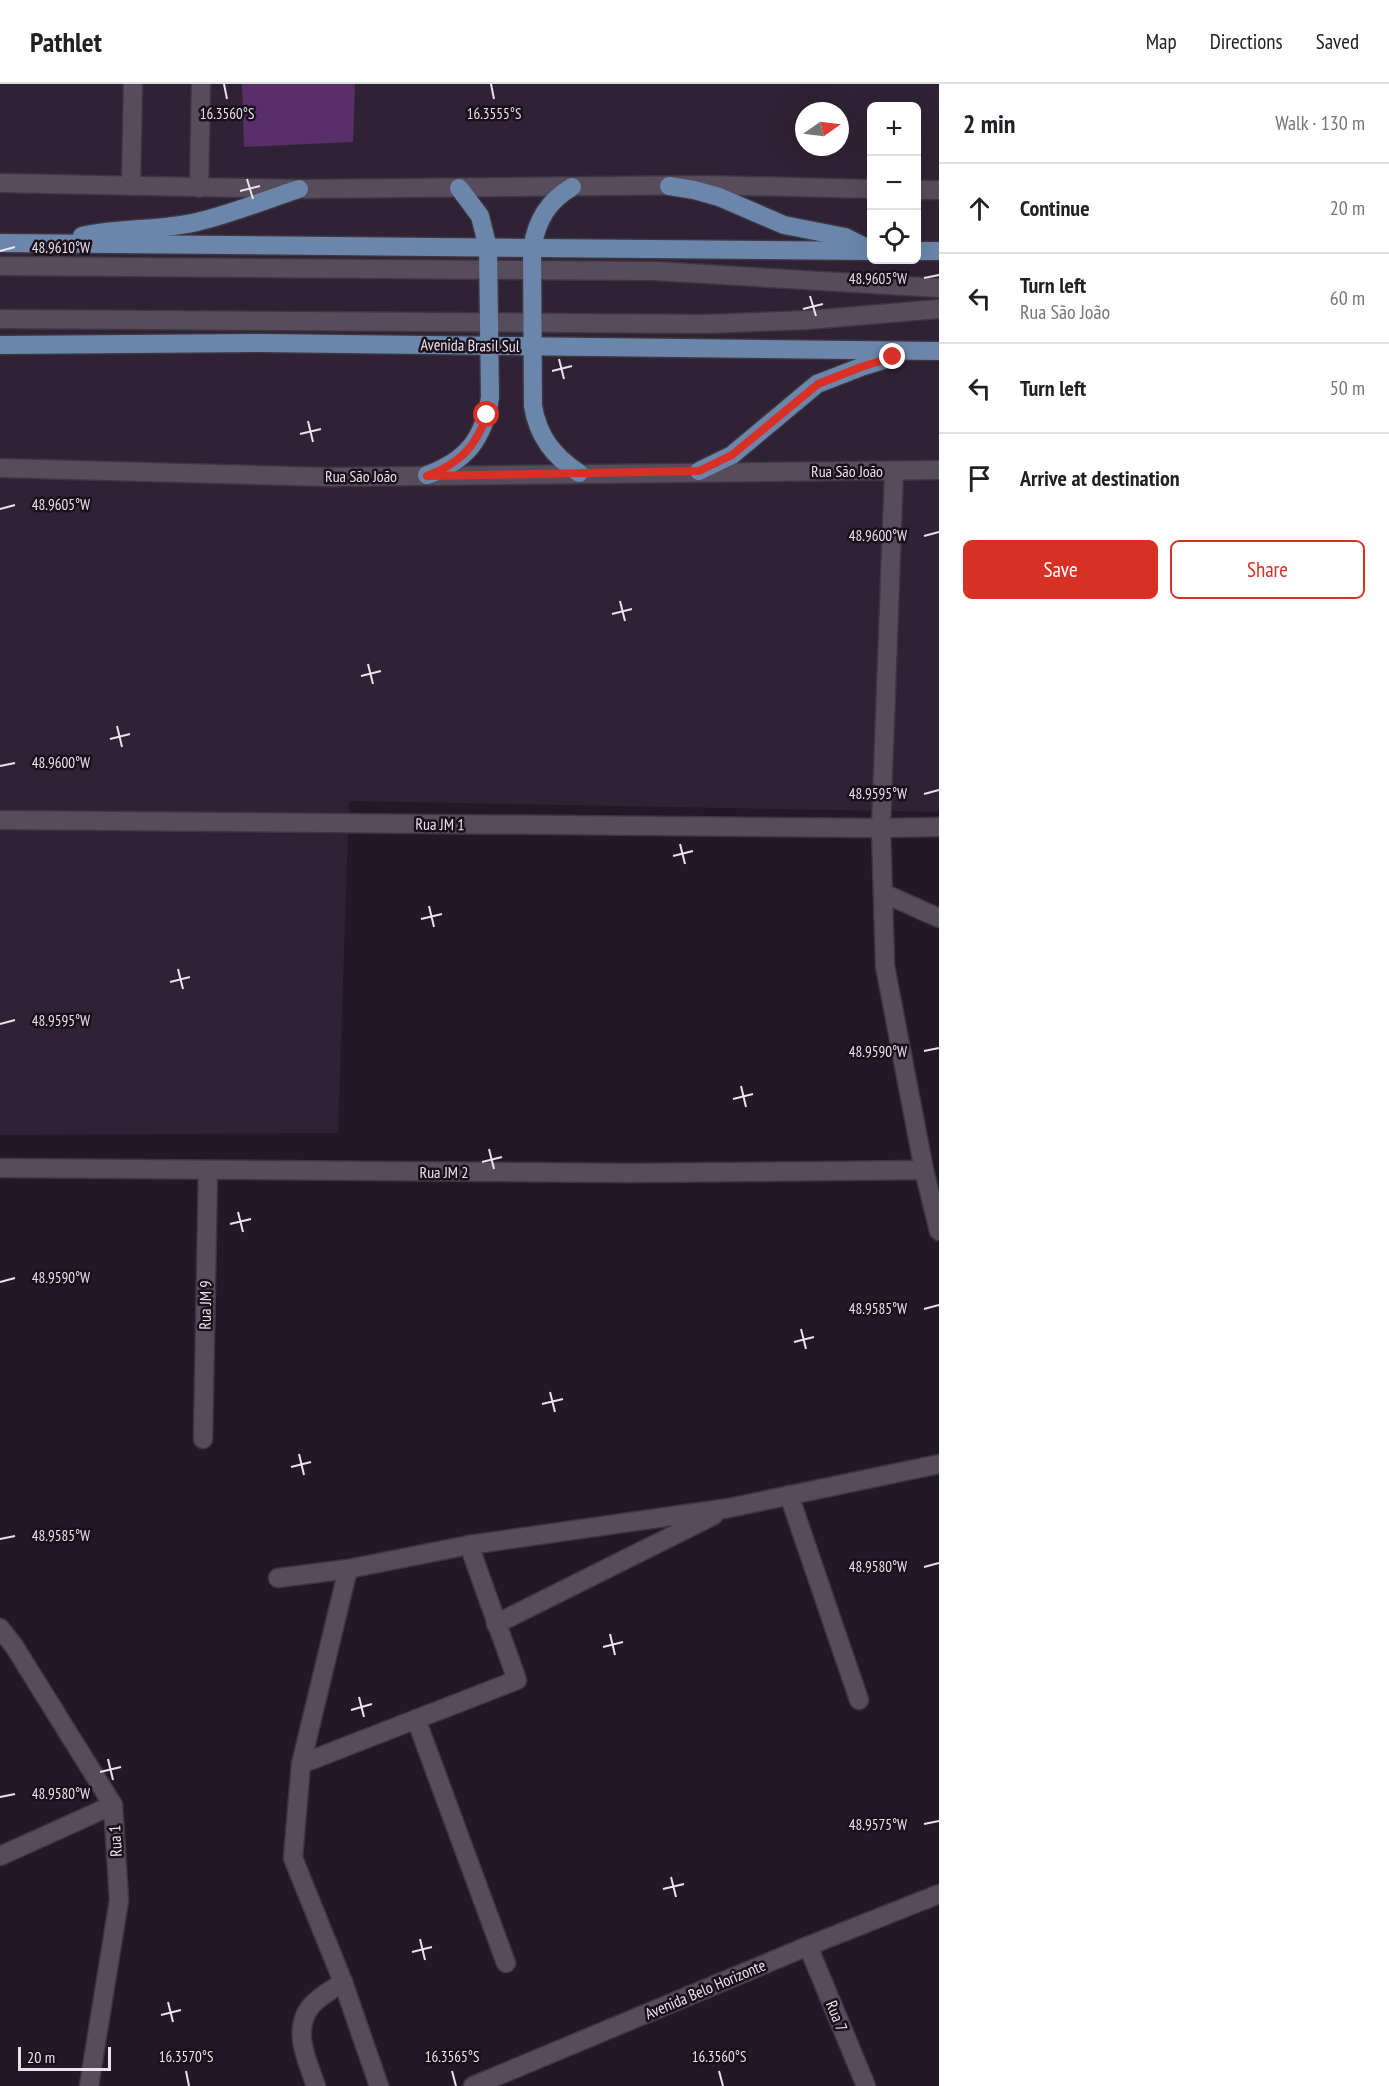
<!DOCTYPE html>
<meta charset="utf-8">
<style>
body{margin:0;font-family:"PT Sans Narrow",sans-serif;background:#f2f2f2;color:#202124}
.controls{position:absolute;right:18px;top:18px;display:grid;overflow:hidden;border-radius:9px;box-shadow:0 6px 24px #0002}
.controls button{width:54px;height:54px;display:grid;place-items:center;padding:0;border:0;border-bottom:2px solid #e0e0e0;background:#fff;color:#202124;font:30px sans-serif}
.compass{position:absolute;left:795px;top:18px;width:54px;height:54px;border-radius:50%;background:#fff;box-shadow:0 6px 24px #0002;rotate:76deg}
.scale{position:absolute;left:18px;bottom:15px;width:93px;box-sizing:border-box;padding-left:6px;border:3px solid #e9e3ec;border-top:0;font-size:16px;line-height:21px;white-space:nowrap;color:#e9e3ec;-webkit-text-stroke:4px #19101c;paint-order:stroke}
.stop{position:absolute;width:18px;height:18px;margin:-14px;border:4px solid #d93025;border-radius:50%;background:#fff}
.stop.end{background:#d93025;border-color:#fff;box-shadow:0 2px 6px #0008}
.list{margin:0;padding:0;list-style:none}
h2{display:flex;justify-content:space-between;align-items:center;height:78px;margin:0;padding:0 24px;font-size:26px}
h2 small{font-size:20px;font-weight:400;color:#757577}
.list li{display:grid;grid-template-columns:39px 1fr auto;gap:18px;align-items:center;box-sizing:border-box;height:90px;padding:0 24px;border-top:2px solid #e0e0e0}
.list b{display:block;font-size:22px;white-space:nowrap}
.list p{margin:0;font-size:20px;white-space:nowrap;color:#757577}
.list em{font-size:20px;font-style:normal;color:#757577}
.actions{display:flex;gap:12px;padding:18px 24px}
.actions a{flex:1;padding:14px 0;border:2px solid #d93025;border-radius:9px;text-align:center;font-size:21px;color:#d93025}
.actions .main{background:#d93025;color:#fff}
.icon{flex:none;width:33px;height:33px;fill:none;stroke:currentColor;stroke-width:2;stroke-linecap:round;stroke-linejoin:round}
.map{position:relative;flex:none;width:939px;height:2002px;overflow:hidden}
header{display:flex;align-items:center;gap:36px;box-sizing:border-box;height:84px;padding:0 30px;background:#fff;border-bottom:2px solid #e0e0e0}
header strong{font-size:28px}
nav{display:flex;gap:33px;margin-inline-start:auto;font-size:21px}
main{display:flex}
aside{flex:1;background:#fff}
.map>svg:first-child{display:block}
.built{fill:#2f2234;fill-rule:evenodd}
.building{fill:#582f68}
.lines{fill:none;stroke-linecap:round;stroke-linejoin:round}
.minor-casing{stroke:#3d3640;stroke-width:21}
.major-casing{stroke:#3d3640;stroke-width:21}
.minor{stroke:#574c5b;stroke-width:18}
.major{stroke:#6b86aa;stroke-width:18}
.route{stroke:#d93025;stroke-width:8}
.ticks{fill:none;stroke:#e9e3ec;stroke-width:2}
.labels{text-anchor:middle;stroke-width:5;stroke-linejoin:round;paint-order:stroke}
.street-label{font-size:16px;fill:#e9e3ec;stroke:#19101c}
.ticks-label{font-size:15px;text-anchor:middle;fill:#e9e3ec;stroke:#19101c;stroke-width:5;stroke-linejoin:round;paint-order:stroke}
</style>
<header>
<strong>Pathlet</strong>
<nav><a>Map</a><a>Directions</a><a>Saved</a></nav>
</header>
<main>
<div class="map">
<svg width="939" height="2002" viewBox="0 0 939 2002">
<rect width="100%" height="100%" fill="#221926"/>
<path class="built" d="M0,0h939v728l-590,-11 -11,332 -338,2zM872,22h44v154h-44zM804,27h36v36h-36z"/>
<path class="building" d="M242,0h113l-2,58 -109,5z"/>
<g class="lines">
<g class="minor-casing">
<g id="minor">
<path d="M0,99l299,6 407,-4 166,4"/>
<path d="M131,102l2,-102"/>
<path d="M199,104l2,-104"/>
<path d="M916,106h23"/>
<path d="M0,182l655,5 284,17"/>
<path d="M0,235l704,5 104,-4 131,-11"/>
<path d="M0,384l327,9 612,-7"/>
<path d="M894,387l-13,357 4,138 39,204 15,61"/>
<path d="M0,736l881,8 58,-1"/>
<path d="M883,809l56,25"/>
<path d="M0,1084l630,5 294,-3"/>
<path d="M203,1355l5,-269"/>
<path d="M789,1411l70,205"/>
<path d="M348,1485l-47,195 -8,94 50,124 36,104"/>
<path d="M278,1494l70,-9 121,-24 260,-37 210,-44"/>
<path d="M496,1540l218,-109"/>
<path d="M0,1544l14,18 99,159 6,95 -30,186"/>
<path d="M416,1635l90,244"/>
<path d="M301,1680l216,-84 -48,-135"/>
<path d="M0,1772l113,-51"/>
<path d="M808,1862l58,140"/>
<path d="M316,2002c-9,-26 -25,-57 -4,-81 8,-9 21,-16 31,-23"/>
<path d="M473,2002l335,-140 131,-52"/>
</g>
</g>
<g class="major-casing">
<g id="major">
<path d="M669,102l25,4 25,7 65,28 61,12 22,11"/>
<path d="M572,103c-24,14 -35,33 -40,61l1,158c5,30 20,50 46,67"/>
<path d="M82,152c38,-9 77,-5 115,-14 34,-8 68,-22 102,-33"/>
<path d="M0,159l872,8"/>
<path d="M916,167h23"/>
<path d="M0,261l260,-2 679,8"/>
<path d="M699,387l33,-16 85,-71 44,-17 36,-11"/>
<path d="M427,391c39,-14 57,-36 63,-78l-2,-149 -8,-32 -21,-28"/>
</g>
</g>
<use href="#minor" class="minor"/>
<use href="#major" class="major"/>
</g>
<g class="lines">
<path class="route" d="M487,331c-12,33 -27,48 -60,61l272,-5 33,-16 86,-71 43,-17 32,-10"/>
</g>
<path class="ticks" d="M224,0l3,15M491,0l3,15M247,95l6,20M240,107l20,-5M0,167l15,-4M924,194l15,-3M810,212l6,20M803,225l20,-5M559,275l5,20M552,287l20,-5M308,337l5,21M300,350l21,-5M0,425l15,-4M924,452l15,-4M620,517l5,20M612,530l20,-5M368,580l5,20M361,592l20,-5M117,642l5,21M110,655l20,-5M0,682l15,-3M924,710l15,-4M680,760l5,20M673,772l20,-5M429,822l5,21M421,835l21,-5M178,885l5,20M170,898l20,-5M0,940l15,-4M924,967l15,-3M741,1002l5,21M733,1015l20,-5M489,1065l5,20M482,1078l20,-5M238,1128l5,20M230,1140l21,-5M0,1198l15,-4M924,1225l15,-4M801,1245l5,20M794,1258l20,-5M550,1308l5,20M542,1320l21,-5M299,1370l5,21M291,1383l20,-5M0,1455l15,-3M924,1483l15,-4M610,1550l5,21M603,1563l20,-5M359,1613l5,20M351,1626l21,-6M108,1675l5,21M100,1688l21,-5M0,1713l15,-3M924,1740l15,-3M671,1793l5,20M663,1805l21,-5M420,1855l5,21M412,1868l20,-5M168,1918l5,20M161,1931l20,-5M186,1987l3,15M452,1987l4,15M719,1987l4,15"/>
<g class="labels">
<g class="street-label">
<text transform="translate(470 261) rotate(1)" y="6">Avenida Brasil Sul</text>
<text x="847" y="393">Rua São João</text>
<text x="361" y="398">Rua São João</text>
<text transform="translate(440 740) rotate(1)" y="6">Rua JM 1</text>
<text x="444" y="1094">Rua JM 2</text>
<text transform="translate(205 1221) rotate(-89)" y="6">Rua JM 9</text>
<text transform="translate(115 1757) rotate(-93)" y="6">Rua 1</text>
<text transform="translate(705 1905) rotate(-23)" y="6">Avenida Belo Horizonte</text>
<text transform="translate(837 1932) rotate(68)" y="6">Rua 7</text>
</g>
</g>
<g class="ticks-label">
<text x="227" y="35">16.3560°S</text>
<text x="494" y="35">16.3555°S</text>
<text x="61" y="169">48.9610°W</text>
<text x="878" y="200">48.9605°W</text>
<text x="61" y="426">48.9605°W</text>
<text x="878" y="457">48.9600°W</text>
<text x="61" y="684">48.9600°W</text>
<text x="878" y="715">48.9595°W</text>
<text x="61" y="942">48.9595°W</text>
<text x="878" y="973">48.9590°W</text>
<text x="61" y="1199">48.9590°W</text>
<text x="878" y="1230">48.9585°W</text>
<text x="61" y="1457">48.9585°W</text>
<text x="878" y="1488">48.9580°W</text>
<text x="61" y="1715">48.9580°W</text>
<text x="878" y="1746">48.9575°W</text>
<text x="186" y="1978">16.3570°S</text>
<text x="452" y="1978">16.3565°S</text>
<text x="719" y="1978">16.3560°S</text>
</g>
</svg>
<div class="controls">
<button>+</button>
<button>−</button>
<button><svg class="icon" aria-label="locate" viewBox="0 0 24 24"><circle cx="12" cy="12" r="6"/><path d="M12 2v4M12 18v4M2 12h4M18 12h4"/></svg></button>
</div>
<svg class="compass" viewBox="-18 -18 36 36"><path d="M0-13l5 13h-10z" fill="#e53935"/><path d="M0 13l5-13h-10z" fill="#757577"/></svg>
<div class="scale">20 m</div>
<div class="stop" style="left:487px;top:331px"></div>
<div class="stop end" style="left:893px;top:273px"></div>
</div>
<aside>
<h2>2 min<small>Walk · 130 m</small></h2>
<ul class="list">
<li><svg class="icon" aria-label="ahead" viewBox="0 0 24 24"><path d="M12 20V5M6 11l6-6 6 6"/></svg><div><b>Continue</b></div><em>20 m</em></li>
<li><svg class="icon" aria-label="left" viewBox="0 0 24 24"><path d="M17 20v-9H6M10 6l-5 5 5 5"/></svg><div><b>Turn left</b><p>Rua São João</p></div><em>60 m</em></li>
<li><svg class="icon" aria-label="left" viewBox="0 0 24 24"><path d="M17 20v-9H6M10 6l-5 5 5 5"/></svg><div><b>Turn left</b></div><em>50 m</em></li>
<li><svg class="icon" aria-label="arrive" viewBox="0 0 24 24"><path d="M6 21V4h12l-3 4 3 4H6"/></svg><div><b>Arrive at destination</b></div></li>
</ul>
<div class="actions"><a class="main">Save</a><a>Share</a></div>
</aside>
</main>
